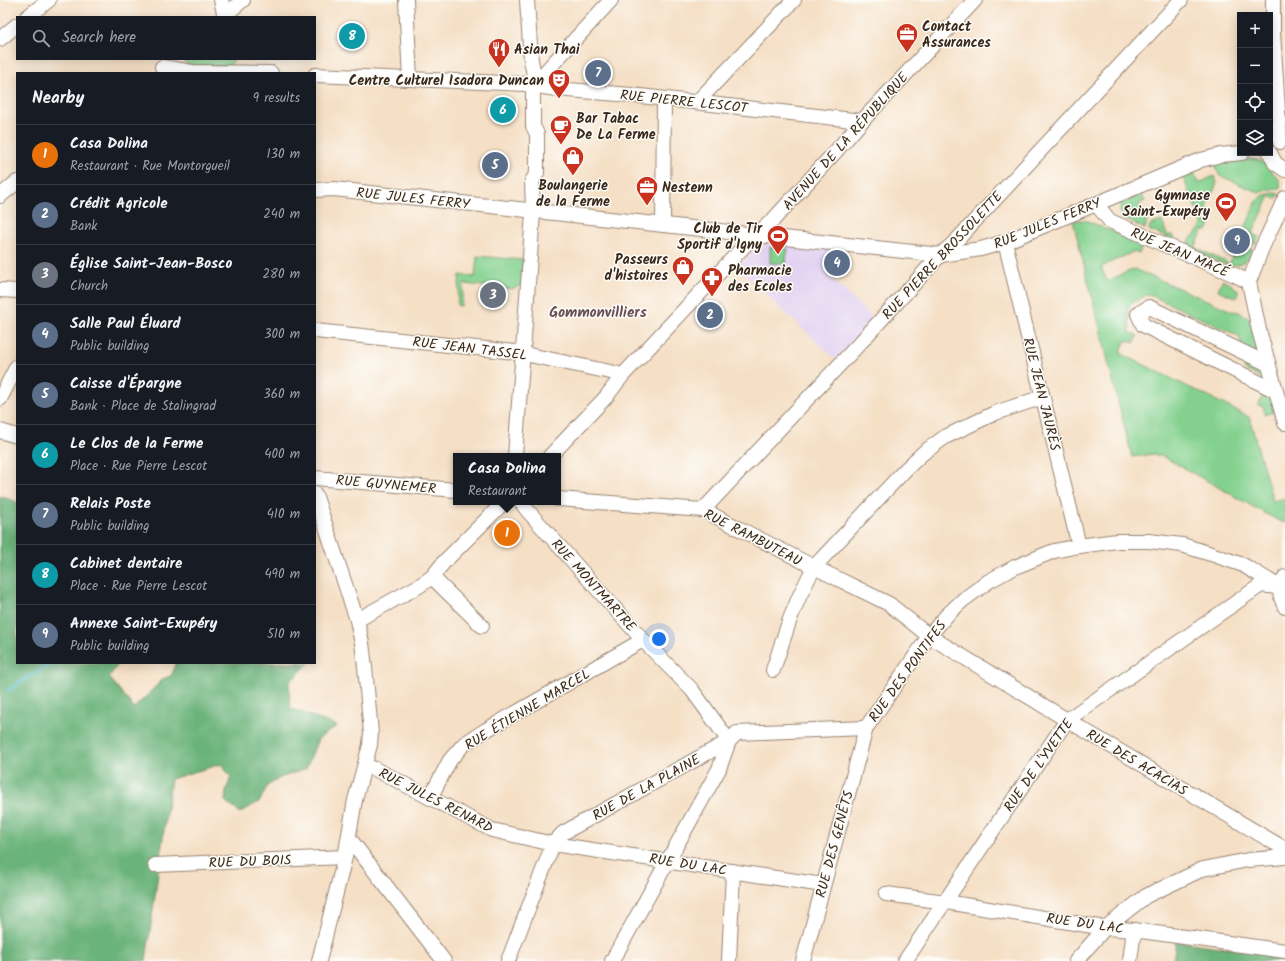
<!DOCTYPE html>
<meta charset="utf-8">
<style>
body{margin:0;font-family:Kalam,sans-serif;background:#242831;color:#f1f3f6}
.controls{position:absolute;right:12px;top:12px;display:grid;overflow:hidden;border-radius:0px;box-shadow:0 2px 10px #0003}
.controls button{width:36px;height:36px;display:grid;place-items:center;padding:0;border:0;border-bottom:1px solid #363941;background:#171b24;color:#f1f3f6;font:20px sans-serif}
.you{position:absolute;left:659px;top:639px;width:14px;height:14px;margin:-10px;border:3px solid #fff;border-radius:50%;background:#1a73e8;box-shadow:0 0 0 6px #1a73e833}
.badge{display:grid;place-items:center;width:26px;height:26px;border-radius:50%;background:#1a73e8;color:#fff;font-size:13px;font-weight:700}
.pin{position:absolute;translate:-50% -50%;border:2px solid #fff;box-shadow:0 1px 4px #0006}
.popup{position:absolute;left:453px;top:453px;width:108px;height:52px;box-sizing:border-box;display:grid;place-content:center;border-radius:0px;background:#171b24;filter:drop-shadow(0 1px 3px #0005);font-size:13px;white-space:nowrap;color:#9ea1a6}
.popup b{font-size:15px;color:#f1f3f6}
.popup::after{content:'';position:absolute;left:50%;top:100%;margin-left:-8px;border:8px solid transparent;border-top-color:#171b24}
.list{margin:0;padding:0;list-style:none}
h2{display:flex;justify-content:space-between;align-items:center;height:52px;margin:0;padding:0 16px;font-size:17px}
h2 small{font-size:13px;font-weight:400;color:#9ea1a6}
.list li{display:grid;grid-template-columns:26px 1fr auto;gap:12px;align-items:center;box-sizing:border-box;height:60px;padding:0 16px;border-top:1px solid #363941}
.list b{display:block;font-size:15px;white-space:nowrap}
.list p{margin:0;font-size:13px;white-space:nowrap;color:#9ea1a6}
.list em{font-size:13px;font-style:normal;color:#9ea1a6}
.icon{flex:none;width:22px;height:22px;fill:none;stroke:currentColor;stroke-width:2;stroke-linecap:round;stroke-linejoin:round}
.map{position:relative;flex:none;width:1285px;height:961px;overflow:hidden}
.search{position:absolute;background:#171b24;box-shadow:0 2px 10px #0003;left:16px;top:16px;width:300px;height:44px;display:flex;align-items:center;gap:10px;box-sizing:border-box;padding:0 14px;border-radius:0px;color:#9ea1a6;font-size:15px}
.panel{position:absolute;background:#171b24;box-shadow:0 2px 10px #0003;left:16px;top:72px;width:300px;height:592px;border-radius:0px}
.map>svg:first-child{display:block}
.built{fill:#e3d3f2}
.green{fill:#84d18f;stroke:#607e56}
.forest{fill:#6bb37a;stroke:#536e4c}
.lines{fill:none;stroke-linecap:round;stroke-linejoin:round}
.stream{stroke:#52bbd0;stroke-width:3}
.minor-casing{stroke:#988472;stroke-width:16}
.minor{stroke:#fff;stroke-width:14}
.labels{text-anchor:middle;stroke-width:3;stroke-linejoin:round;paint-order:stroke}
.poi-label{font-size:14px;font-weight:bold;fill:#3b2a1e;stroke:#fdfcf7;text-anchor:start}
.street-label{font-size:14px;fill:#3b2a1e;stroke:#fdfcf7}
.neighbourhood-label{font-size:15px;font-weight:bold;fill:#695257;stroke:#fdfcf7}
</style>
<div class="map">
<svg width="1285" height="961" viewBox="0 0 1285 961">
<rect width="100%" height="100%" fill="#fdfcf7"/>
<filter id="ink" filterUnits="userSpaceOnUse"><feTurbulence type="fractalNoise" baseFrequency=".025" numOctaves="2"/><feDisplacementMap in="SourceGraphic" scale="8" xChannelSelector="R" yChannelSelector="G"/><feConvolveMatrix kernelMatrix="1 2 1 2 8 2 1 2 1" color-interpolation-filters="sRGB"/></filter>
<filter id="wash" filterUnits="userSpaceOnUse"><feTurbulence type="fractalNoise" baseFrequency=".012" numOctaves="4" result="noise"/><feDisplacementMap in="SourceGraphic" scale="16" xChannelSelector="R" yChannelSelector="G"/><feGaussianBlur stdDeviation="0.9" result="paint"/><feColorMatrix in="noise" values="0 0 0 0 0 0 0 0 0 0 0 0 0 0 0 0 0 1.4 0 .05"/><feComposite in="paint" operator="in"/></filter>
<g filter="url(#wash)">
<rect width="100%" height="100%" fill="#f5dfc5"/>
<path class="built" d="M765,243l67,7 -2,27 44,42 -38,41 -99,-93 16,-17z"/>
<g class="green">
<path d="M184,59h49v3l-4,4c-9,0 -35,2 -42,-2 -3,-1 -2,-2 -3,-5z"/>
<path d="M1225,160c11,0 29,-4 39,3 3,3 6,7 9,10 6,5 8,8 7,16l-13,1 -8,3 -40,-18 -4,-12z"/>
<path d="M1193,171l6,12 15,-7 3,7 -11,25 4,2 -6,12 6,2 -3,7 -4,-1 -8,18 32,14 -1,3 -39,-17c0,-11 13,-14 15,-25l-20,-48z"/>
<path d="M1274,193l5,1 -3,5 -6,-3 -18,38 7,3 -3,7 -12,-5 1,-2 -3,-2 15,-34 7,-6z"/>
<path d="M1138,196h4l3,5 -6,3 8,18 -2,7 -21,-10 -4,-8v-5l3,-4z"/>
<path d="M1080,220l8,1 55,24 -4,9 -6,-2 -32,15 6,14 27,-12 98,42 4,1 1,-1 12,7 10,37 -17,-8 -3,-11 -91,-42 -20,12 2,26 8,4 -4,7 -8,-3 -6,13 129,64 24,84 12,-3v25l-8,-3 -113,-63 -11,-3 -21,3 -59,-236z"/>
<path d="M1162,221l5,14h5l3,6 -26,-11 1,-5z"/>
<path d="M1238,243l15,7c-4,10 -13,16 -24,15z"/>
<path d="M770,247l18,2 -3,15 -15,-1z"/>
<path d="M477,256l46,4 -1,25 -10,4 -48,-5 -3,22 -4,-1 3,-30 15,2z"/>
<path d="M1222,280l10,5 7,6 -3,7 -18,-8z"/>
<path d="M1250,360l13,6 3,14 -21,-10 -1,-6z"/>
<path d="M1265,393l6,4 4,15 -10,2 -2,-7 -5,-2z"/>
</g>
<g class="forest">
<path d="M0,496l17,6v161h102l-10,14 25,31 29,-29 9,-4 4,-12h133l-20,20 1,25 47,18 -19,13 -12,30 -24,8 -15,9 -7,15 -20,12 -15,-12 1,-10 5,-14 -10,-13 -50,15 -25,182h-146z"/>
<path d="M1176,941l109,15v5h-112z"/>
</g>
<g class="lines">
<path class="stream" d="M9,690l30,-20 14,-7"/>
</g>
</g>
<g filter="url(#ink)">
<g class="lines">
<g class="minor-casing">
<g id="minor">
<path d="M221,0l4,17"/>
<path d="M406,0l4,79"/>
<path d="M527,0l4,60 5,25"/>
<path d="M1273,0v33l7,109"/>
<path d="M27,17l22,-17"/>
<path d="M223,17l20,-17"/>
<path d="M0,39l17,-14"/>
<path d="M162,67l30,5 79,1"/>
<path d="M315,75l210,9 31,5 75,6 231,26"/>
<path d="M697,102l97,-102"/>
<path d="M1270,153l5,10 10,7"/>
<path d="M315,190l19,-1 606,66 41,-6 24,-7 196,-82 20,-5 21,-2"/>
<path d="M0,196l17,-14"/>
<path d="M1285,198l-23,50 -13,34 10,48 26,93"/>
<path d="M1096,204l14,17 125,54 14,7"/>
<path d="M663,225l1,-126"/>
<path d="M1005,242l74,304"/>
<path d="M0,290l17,1"/>
<path d="M315,331l200,21 100,21 7,3"/>
<path d="M1268,364l-119,-57 -11,7 5,11 133,66"/>
<path d="M0,399l17,-33"/>
<path d="M0,431l17,5"/>
<path d="M515,456l15,-199 3,-45 -1,-31 5,-8v-39l-4,-8v-34l3,-7 12,-16 63,-69"/>
<path d="M550,456l56,-59 16,-21 126,-134 25,-22 63,-69 26,-30 113,-121"/>
<path d="M315,478l141,12"/>
<path d="M315,494l42,126 5,23 3,24 6,66 -1,12 -15,55 -10,57 -26,104"/>
<path d="M558,499l145,11 111,57 75,37 40,32 138,84 218,129"/>
<path d="M521,502l6,8 116,130 49,50 37,51 -10,28 -107,192"/>
<path d="M703,510l156,-166 81,-89 15,-13 226,-242"/>
<path d="M432,577l50,49"/>
<path d="M1285,577c-7,13 -6,17 0,30"/>
<path d="M357,620l62,-34 13,-9 12,-15 60,-60"/>
<path d="M773,670l17,-51 10,-24 14,-28 92,-98 17,-16 22,-16 50,-24 48,-16"/>
<path d="M365,766l10,3 117,61 61,14 270,41"/>
<path d="M430,798l20,-38 14,-16 22,-14 157,-90"/>
<path d="M349,838l95,123"/>
<path d="M155,865l190,-8"/>
<path d="M886,894l60,8 159,26 29,2 151,21"/>
<path d="M508,961l45,-117 10,-11 166,-92 8,-8 129,-5"/>
<path d="M729,961l4,-90"/>
<path d="M803,961l63,-233 63,-92 18,-21 16,-15 26,-19 26,-14 39,-16 25,-5 38,-5h32l33,4 29,9 32,11 37,22"/>
<path d="M905,961l162,-241 194,-135 16,2"/>
<path d="M1076,961l29,-33 41,-32 57,-27 45,-9 37,-3"/>
<path d="M1130,961l4,-31"/>
</g>
</g>
<use href="#minor" class="minor"/>
</g>
</g>
<defs>
<g id="office-pin" transform="scale(1.15)"><path d="M0 17L-7.5 6A9.5 9.5 0 1 1 7.5 6Z" fill="#c8321e" stroke="#fdfcf7"/><path d="M-6-3h4V-5.5h4V-3h4V5H-6ZM-1-4.5V-3h2v-1.5ZM-6 0V1H6V0Z" fill="#fff"/></g>
<g id="restaurant-pin" transform="scale(1.15)"><path d="M0 17L-7.5 6A9.5 9.5 0 1 1 7.5 6Z" fill="#c8321e" stroke="#fdfcf7"/><path d="M-5-6h1v4h1v-4h1v4h1v-4h1v5L-1.5 .5V6h-2V.5L-5-1ZM5-6V6H3V1.5H1.5Q1.5-4 5-6Z" fill="#fff"/></g>
<g id="theatre-pin" transform="scale(1.15)"><path d="M0 17L-7.5 6A9.5 9.5 0 1 1 7.5 6Z" fill="#c8321e" stroke="#fdfcf7"/><path d="M-5-5.5Q0-4 5-5.5V0Q5 5 0 6Q-5 5-5 0ZM-3.3-2.5H-1v1.5H-3.3ZM1-2.5H3.3v1.5H1ZM-2.8 1Q0 5.5 2.8 1Z" fill="#fff"/></g>
<g id="cafe-pin" transform="scale(1.15)"><path d="M0 17L-7.5 6A9.5 9.5 0 1 1 7.5 6Z" fill="#c8321e" stroke="#fdfcf7"/><path d="M-5.5-4.5H6V0H3Q3 3.5 0 3.5H-2.5Q-5.5 3.5-5.5 0ZM3-3.2v2h1.7v-2ZM-6 4.5H4V6H-6Z" fill="#fff"/></g>
<g id="shop-pin" transform="scale(1.15)"><path d="M0 17L-7.5 6A9.5 9.5 0 1 1 7.5 6Z" fill="#c8321e" stroke="#fdfcf7"/><path d="M-5-2.5h2.3a2.7 3.5 0 0 1 5.4 0H5L5.5 6h-11ZM-1.5-2.5h3a1.5 2.3 0 0 0-3 0Z" fill="#fff"/></g>
<g id="stadium-pin" transform="scale(1.15)"><path d="M0 17L-7.5 6A9.5 9.5 0 1 1 7.5 6Z" fill="#c8321e" stroke="#fdfcf7"/><path d="M0-5a6.5 5 0 1 0 0 10a6.5 5 0 1 0 0-10ZM-3.5-1.8h7v3.6h-7Z" fill="#fff"/></g>
<g id="pharmacy-pin" transform="scale(1.15)"><path d="M0 17L-7.5 6A9.5 9.5 0 1 1 7.5 6Z" fill="#c8321e" stroke="#fdfcf7"/><path d="M-2-6h4v4h4v4h-4v4h-4v-4h-4v-4h4Z" fill="#fff"/></g>
</defs>
<g fill-rule="evenodd">
<use href="#office-pin" x="907" y="34"/>
<use href="#restaurant-pin" x="499" y="49"/>
<use href="#theatre-pin" x="559" y="80"/>
<use href="#cafe-pin" x="561" y="126"/>
<use href="#shop-pin" x="573" y="157"/>
<use href="#office-pin" x="647" y="187"/>
<use href="#stadium-pin" x="1226" y="203"/>
<use href="#stadium-pin" x="778" y="236"/>
<use href="#shop-pin" x="683" y="267"/>
<use href="#pharmacy-pin" x="712" y="278"/>
</g>
<g class="labels">
<g class="poi-label">
<text x="922" y="31">Contact<tspan x="922" dy="16">Assurances</tspan></text>
<text x="514" y="54">Asian Thai</text>
<text x="544" y="85" text-anchor="end">Centre Culturel Isadora Duncan</text>
<text x="576" y="123">Bar Tabac<tspan x="576" dy="16">De La Ferme</tspan></text>
<text x="573" y="190" text-anchor="middle">Boulangerie<tspan x="573" dy="16">de la Ferme</tspan></text>
<text x="662" y="192">Nestenn</text>
<text x="1210" y="200" text-anchor="end">Gymnase<tspan x="1210" dy="16">Saint-Exupéry</tspan></text>
<text x="762" y="233" text-anchor="end">Club de Tir<tspan x="762" dy="16">Sportif d'Igny</tspan></text>
<text x="668" y="264" text-anchor="end">Passeurs<tspan x="668" dy="16">d'histoires</tspan></text>
<text x="728" y="275">Pharmacie<tspan x="728" dy="16">des Ecoles</tspan></text>
</g>
<g class="street-label">
<text transform="translate(684 101) rotate(6)" y="5">RUE PIERRE LESCOT</text>
<text transform="translate(845 141) rotate(-48)" y="5">AVENUE DE LA RÉPUBLIQUE</text>
<text transform="translate(413 198) rotate(6)" y="5">RUE JULES FERRY</text>
<text transform="translate(1047 223) rotate(-22)" y="5">RUE JULES FERRY</text>
<text transform="translate(1180 252) rotate(23)" y="5">RUE JEAN MACÉ</text>
<text transform="translate(942 255) rotate(-47)" y="5">RUE PIERRE BROSSOLETTE</text>
<text transform="translate(470 348) rotate(7)" y="5">RUE JEAN TASSEL</text>
<text transform="translate(1042 394) rotate(76)" y="5">RUE JEAN JAURÈS</text>
<text transform="translate(386 484) rotate(5)" y="5">RUE GUYNEMER</text>
<text transform="translate(753 537) rotate(27)" y="5">RUE RAMBUTEAU</text>
<text transform="translate(594 585) rotate(48)" y="5">RUE MONTMARTRE</text>
<text transform="translate(907 671) rotate(-54)" y="5">RUE DES PONTIFES</text>
<text transform="translate(527 709) rotate(-31)" y="5">RUE ÉTIENNE MARCEL</text>
<text transform="translate(1137 762) rotate(31)" y="5">RUE DES ACACIAS</text>
<text transform="translate(1038 765) rotate(-55)" y="5">RUE DE L'YVETTE</text>
<text transform="translate(646 787) rotate(-29)" y="5">RUE DE LA PLAINE</text>
<text transform="translate(436 800) rotate(27)" y="5">RUE JULES RENARD</text>
<text transform="translate(834 844) rotate(-75)" y="5">RUE DES GENÊTS</text>
<text transform="translate(250 861) rotate(-2)" y="5">RUE DU BOIS</text>
<text transform="translate(688 864) rotate(9)" y="5">RUE DU LAC</text>
<text transform="translate(1085 923) rotate(8)" y="5">RUE DU LAC</text>
</g>
<g class="neighbourhood-label">
<text x="598" y="317">Gommonvilliers</text>
</g>
</g>
</svg>
<div class="controls">
<button>+</button>
<button>−</button>
<button><svg class="icon" aria-label="locate" viewBox="0 0 24 24"><circle cx="12" cy="12" r="6"/><path d="M12 2v4M12 18v4M2 12h4M18 12h4"/></svg></button>
<button><svg class="icon" aria-label="layers" viewBox="0 0 24 24"><path d="M12 4l9 5-9 5-9-5zM3 14l9 5 9-5"/></svg></button>
</div>
<div class="you"></div>
<div class="pin badge" style="left:507px;top:533px;background:#e8710a">1</div>
<div class="popup"><b>Casa Dolina</b>Restaurant</div>
<div class="pin badge" style="left:710px;top:315px;background:#5c6f8a">2</div>
<div class="pin badge" style="left:493px;top:295px;background:#6b7280">3</div>
<div class="pin badge" style="left:837px;top:263px;background:#5c6f8a">4</div>
<div class="pin badge" style="left:495px;top:165px;background:#5c6f8a">5</div>
<div class="pin badge" style="left:503px;top:110px;background:#0f9aa8">6</div>
<div class="pin badge" style="left:598px;top:73px;background:#5c6f8a">7</div>
<div class="pin badge" style="left:352px;top:36px;background:#0f9aa8">8</div>
<div class="pin badge" style="left:1237px;top:241px;background:#5c6f8a">9</div>
<div class="search"><svg class="icon" aria-label="search" viewBox="0 0 24 24"><circle cx="10" cy="10" r="6"/><path d="M15 15l6 6"/></svg>Search here</div>
<section class="panel">
<h2>Nearby<small>9 results</small></h2>
<ul class="list">
<li><span class="badge" style="background:#e8710a">1</span><div><b>Casa Dolina</b><p>Restaurant · Rue Montorgueil</p></div><em>130 m</em></li>
<li><span class="badge" style="background:#5c6f8a">2</span><div><b>Crédit Agricole</b><p>Bank</p></div><em>240 m</em></li>
<li><span class="badge" style="background:#6b7280">3</span><div><b>Église Saint-Jean-Bosco</b><p>Church</p></div><em>280 m</em></li>
<li><span class="badge" style="background:#5c6f8a">4</span><div><b>Salle Paul Éluard</b><p>Public building</p></div><em>300 m</em></li>
<li><span class="badge" style="background:#5c6f8a">5</span><div><b>Caisse d'Épargne</b><p>Bank · Place de Stalingrad</p></div><em>360 m</em></li>
<li><span class="badge" style="background:#0f9aa8">6</span><div><b>Le Clos de la Ferme</b><p>Place · Rue Pierre Lescot</p></div><em>400 m</em></li>
<li><span class="badge" style="background:#5c6f8a">7</span><div><b>Relais Poste</b><p>Public building</p></div><em>410 m</em></li>
<li><span class="badge" style="background:#0f9aa8">8</span><div><b>Cabinet dentaire</b><p>Place · Rue Pierre Lescot</p></div><em>490 m</em></li>
<li><span class="badge" style="background:#5c6f8a">9</span><div><b>Annexe Saint-Exupéry</b><p>Public building</p></div><em>510 m</em></li>
</ul>
</section>
</div>
